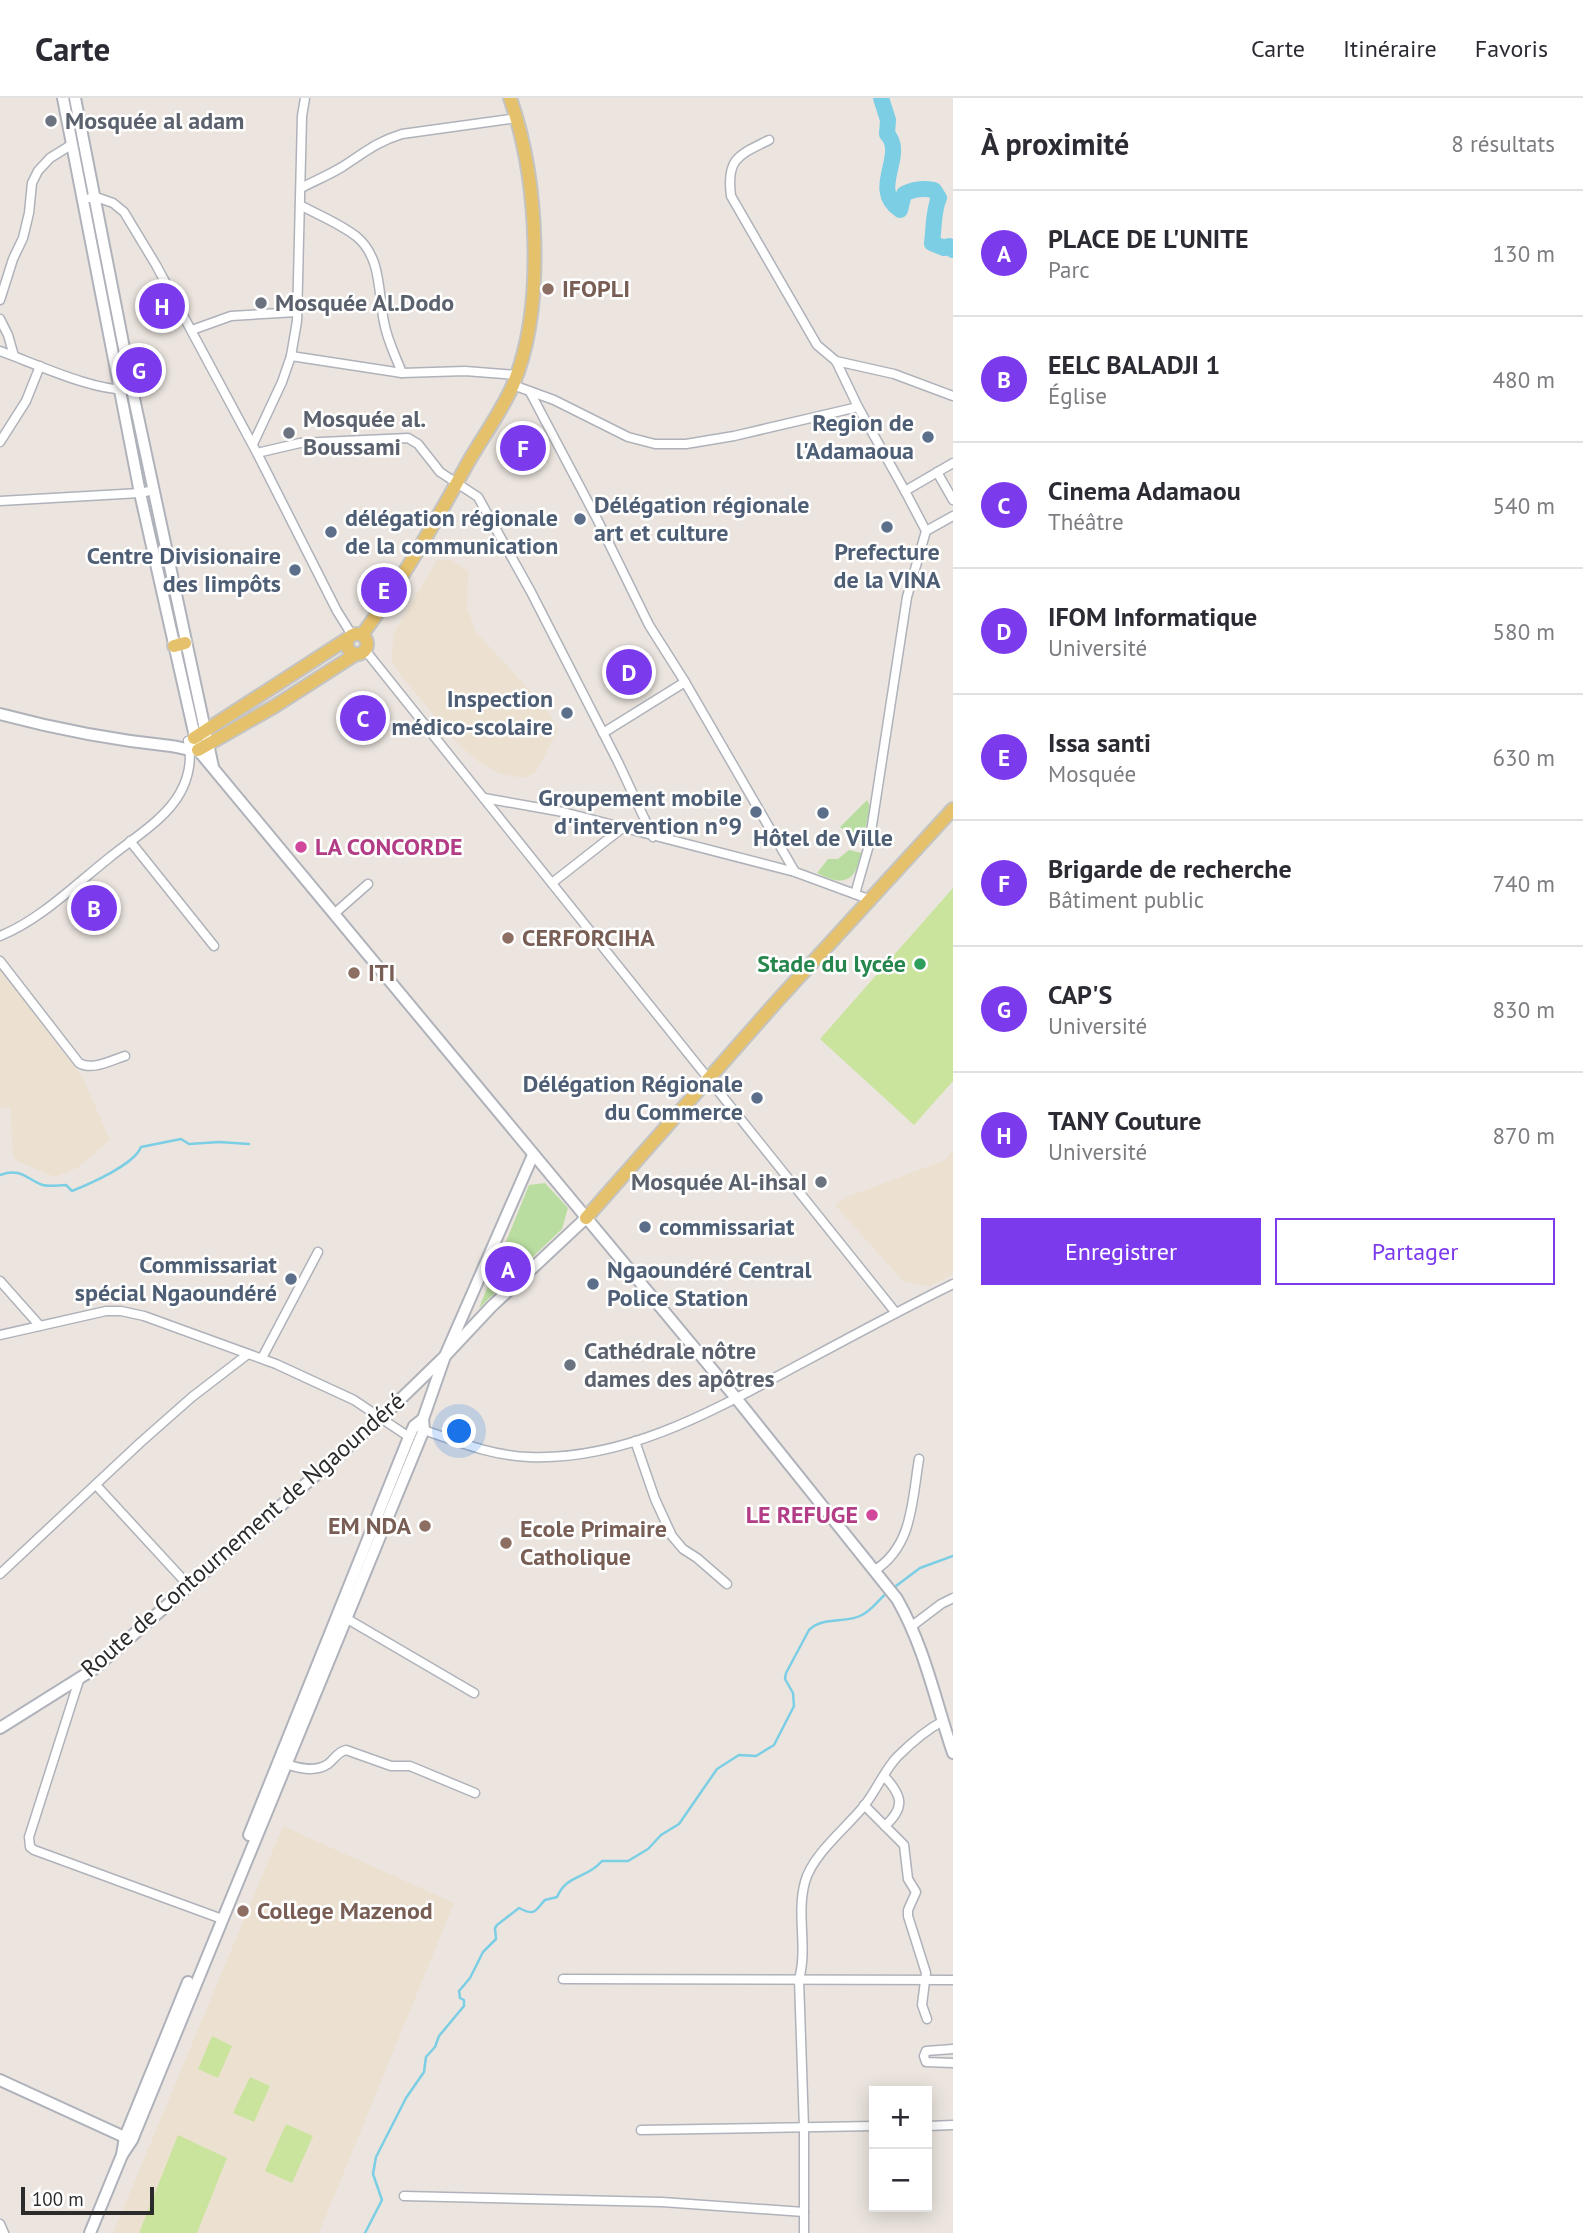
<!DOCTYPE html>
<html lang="fr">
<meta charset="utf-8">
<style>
body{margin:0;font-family:"PT Sans",sans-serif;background:#f7f7f7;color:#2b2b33}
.controls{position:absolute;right:21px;bottom:21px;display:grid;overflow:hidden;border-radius:0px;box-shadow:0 4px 18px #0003}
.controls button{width:63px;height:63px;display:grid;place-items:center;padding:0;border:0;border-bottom:2px solid #e1e1e2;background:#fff;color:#2b2b33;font:35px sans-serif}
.scale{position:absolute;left:21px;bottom:18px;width:133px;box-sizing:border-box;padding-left:7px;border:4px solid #2b2b2b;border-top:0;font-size:19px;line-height:24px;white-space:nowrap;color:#2b2b2b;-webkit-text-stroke:5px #fff;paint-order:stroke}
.you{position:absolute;left:460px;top:1334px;width:24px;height:24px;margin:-18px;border:5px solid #fff;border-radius:50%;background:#1a73e8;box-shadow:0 0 0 10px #1a73e833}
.badge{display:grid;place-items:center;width:46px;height:46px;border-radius:50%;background:#7c3aed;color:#fff;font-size:23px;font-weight:700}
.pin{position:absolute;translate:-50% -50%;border:4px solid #fff;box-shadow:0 2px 7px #0006}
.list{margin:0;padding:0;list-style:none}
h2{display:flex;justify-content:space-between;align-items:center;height:91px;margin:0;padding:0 28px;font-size:30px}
h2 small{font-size:23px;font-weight:400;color:#7c7c81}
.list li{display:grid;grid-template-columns:46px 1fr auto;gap:21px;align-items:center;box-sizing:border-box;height:126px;padding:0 28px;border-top:2px solid #e1e1e2}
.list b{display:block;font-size:26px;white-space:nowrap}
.list p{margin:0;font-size:23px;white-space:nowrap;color:#7c7c81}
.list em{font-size:23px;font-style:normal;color:#7c7c81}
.actions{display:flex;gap:14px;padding:21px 28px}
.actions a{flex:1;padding:16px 0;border:2px solid #7c3aed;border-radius:0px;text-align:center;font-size:24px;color:#7c3aed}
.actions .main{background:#7c3aed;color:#fff}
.map{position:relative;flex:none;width:953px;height:2135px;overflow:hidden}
header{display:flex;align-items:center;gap:42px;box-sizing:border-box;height:98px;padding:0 35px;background:#fff;border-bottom:2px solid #e1e1e2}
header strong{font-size:33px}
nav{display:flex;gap:38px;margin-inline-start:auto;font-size:24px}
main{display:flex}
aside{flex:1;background:#fff}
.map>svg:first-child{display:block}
.education{fill:#ece1d0}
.green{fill:#b9dda0}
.pitch{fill:#cae49d}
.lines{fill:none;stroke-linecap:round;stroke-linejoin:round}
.stream{stroke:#7bcee4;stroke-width:2.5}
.river{stroke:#7bcee4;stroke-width:16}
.street-casing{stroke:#afb2ba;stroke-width:11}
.secondary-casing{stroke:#afb2ba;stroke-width:14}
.primary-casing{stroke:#c4c4c4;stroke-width:16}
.street{stroke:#fff;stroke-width:8}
.secondary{stroke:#fff;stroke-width:10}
.primary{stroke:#e5c16b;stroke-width:12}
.worship-dot{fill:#6b7280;stroke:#fff;stroke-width:2.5}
.education-dot{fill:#8d6e63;stroke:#fff;stroke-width:2.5}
.service-dot{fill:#5c6f8a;stroke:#fff;stroke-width:2.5}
.hotel-dot{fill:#d1479c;stroke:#fff;stroke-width:2.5}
.leisure-dot{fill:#2e9e5b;stroke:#fff;stroke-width:2.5}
.labels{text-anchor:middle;stroke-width:5;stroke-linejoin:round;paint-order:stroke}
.worship-label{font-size:24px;font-weight:bold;fill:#5b616d;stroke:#fff;text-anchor:start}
.education-label{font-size:24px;font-weight:bold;fill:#785e54;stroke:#fff;text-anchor:start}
.service-label{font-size:24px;font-weight:bold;fill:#4e5e75;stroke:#fff;text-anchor:end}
.hotel-label{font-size:24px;font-weight:bold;fill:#b23c85;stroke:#fff;text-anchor:start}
.leisure-label{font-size:24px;font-weight:bold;fill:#27864d;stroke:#fff;text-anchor:end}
.street-label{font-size:24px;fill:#2b2b2b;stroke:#fff}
</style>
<header>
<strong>Carte</strong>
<nav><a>Carte</a><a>Itinéraire</a><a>Favoris</a></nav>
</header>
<main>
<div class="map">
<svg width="953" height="2135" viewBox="0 0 953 2135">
<rect width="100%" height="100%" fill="#ece5df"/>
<g class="education">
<path d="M437,462h15l16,11 -1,37 9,24 69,75 13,23 -22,42 -12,6 -23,-4 -22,-12 -21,-18 -56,-67 -10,-16 1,-26z"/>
<path d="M0,872l82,106 28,64 -31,27 -24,10 -36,-15 -6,-5 -3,-50 -10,2z"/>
<path d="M953,1053v123l-23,12 -26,-4 -69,-77 12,-8 98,-37z"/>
<path d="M283,1728l171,77 -135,330h-206z"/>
</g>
<g class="green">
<path d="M867,702l3,6 -8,39 -22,-18z"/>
<path d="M849,752l13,3c-7,29 -18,34 -45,20l11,-14h10z"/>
<path d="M545,1085l23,25 -6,21 -83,79 50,-123z"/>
</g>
<g class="pitch">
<path d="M953,790v193l-39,44 -94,-86z"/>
<path d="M212,1938l20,10 -14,32 -20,-9z"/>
<path d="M250,1979l20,9 -16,36 -21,-9z"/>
<path d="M286,2026l27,12 -21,47 -27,-12z"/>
<path d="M178,2037l49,23 -30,75h-58z"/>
</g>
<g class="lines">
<g class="stream">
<path d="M0,1077c22,-8 27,5 43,10 7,2 16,0 23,0l6,6c17,-7 63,-27 69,-44l40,-8 8,5 30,-2 30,2"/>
<path d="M892,1491l28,-21 33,-12"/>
<path d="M365,2135l17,-33 -9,-26 3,-17 30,-59 18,-26 2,-15 9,-10 4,-11 25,-30v-6l-4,-2 -1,-7 11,-13 13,-26 13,-13 -1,-11 2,-3 22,-17c17,9 16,2 26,-8l12,-3c10,-23 30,-18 45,-36h26l20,-12 13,-14 18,-11 38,-55 22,-14 17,1 18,-11 20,-39 -1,-13 -8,-14 1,-6 23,-43c14,-14 37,-6 53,-15 11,-6 16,-15 25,-22"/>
</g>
<path class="river" d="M881,0l7,22 -1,14c20,21 -18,55 13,76l4,-16c9,-5 20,-6 30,-4l5,8c-6,13 -5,31 -7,45l12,5 5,-2 4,4"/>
<g class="street-casing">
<g id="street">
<path d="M769,42c-30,15 -43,18 -38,56l86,149 19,16 22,46"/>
<path d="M301,90c13,-7 28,-13 41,-21 22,-14 34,-25 60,-33l115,-16"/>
<path d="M90,100l6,-1 17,6 11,9 32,53 101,188 80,158 15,24"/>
<path d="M300,107c18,10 41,19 57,32 25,21 21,57 27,85 3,18 12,35 18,51"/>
<path d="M0,202l13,-41 10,-21 6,-25 3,-30 6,-12 12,-13 21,-13"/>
<path d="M0,221l8,16 6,21"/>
<path d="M192,232l39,-14 66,-4"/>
<path d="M0,253c34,12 99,43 132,38"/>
<path d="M291,258l111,17 63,-2 52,4"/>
<path d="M836,263l58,13 59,22"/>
<path d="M513,287l41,15 74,37 27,7h31l48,-8 124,-29 47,84"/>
<path d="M530,294l67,127 52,106 36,57 110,190"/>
<path d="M0,344l26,-41 14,-35"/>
<path d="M253,346l29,-62 9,-26 6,-35 5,-205 3,-18"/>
<path d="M257,355l43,-10 108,-5 10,6 22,28 38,25 53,95 87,170 35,75"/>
<path d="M937,374l16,28"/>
<path d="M0,403l140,-8 14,-3"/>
<path d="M926,433l-21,-40 48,-28"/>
<path d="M365,552l531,663"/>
<path d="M603,635l82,-51"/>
<path d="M484,700l79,14 232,60 76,28"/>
<path d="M130,743l84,105"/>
<path d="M552,785l69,-54"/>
<path d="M855,796l14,-49 38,-248 19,-66 27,-15"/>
<path d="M335,815l33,-29"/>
<path d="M0,838c40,-16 75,-51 109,-78 23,-19 56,-38 71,-65 9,-16 12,-35 8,-52"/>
<path d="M0,863l79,102c13,8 33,-3 46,-7"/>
<path d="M0,1183l40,45"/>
<path d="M0,1237l106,-24h15l23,5 132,48 78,36 55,37"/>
<path d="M262,1260l56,-106"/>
<path d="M421,1331c35,12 71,27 108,28 99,4 189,-49 273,-94 50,-27 100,-54 151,-79"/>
<path d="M635,1343l20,58 17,37 11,13 14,9 30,26"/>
<path d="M96,1387l93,101"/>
<path d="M875,1472c38,-24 37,-70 44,-111"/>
<path d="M0,1476l141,-132 51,-45 56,-43"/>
<path d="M344,1519l130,76"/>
<path d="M912,1528l29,-22 12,-6"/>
<path d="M80,1579l-51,160 1,10 4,3 188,69"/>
<path d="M283,1665c14,5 32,10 45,1 7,-5 9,-12 18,-14l45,16h19l65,27"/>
<path d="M884,1678c18,19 22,31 1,50"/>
<path d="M864,1707l40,40 4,34 8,13 -8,18v6l18,57 -4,32 5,14"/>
<path d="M563,1881l390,1"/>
<path d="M953,1951l-27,2 -2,5 2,6 27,1"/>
<path d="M927,2028l26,-1"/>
<path d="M641,2032l233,-4"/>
<path d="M404,2098l258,6 142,10"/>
<path d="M0,2126l4,9"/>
<path d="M804,2135v-105l-5,-149c9,-31 -3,-65 6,-97 7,-27 41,-54 59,-76 12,-15 20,-35 33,-49 14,-14 29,-27 46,-36"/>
</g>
</g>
<g class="secondary-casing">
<g id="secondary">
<path d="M63,0l77,395 58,257 538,648 161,201c28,49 38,101 56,154"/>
<path d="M75,0l57,291 81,378"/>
<path d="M0,616c56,15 114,26 171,32 10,1 17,5 27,4"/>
<path d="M0,1630l94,-59 183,-160 103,-90 65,-63 46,-49 95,-89"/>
<path d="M249,1737l160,-398 5,-11 9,-7"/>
<path d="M0,1982l131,60"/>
<path d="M122,2057l10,-15 288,-701 4,-9 -1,-11 22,-63 88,-201"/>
<path d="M90,2135l32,-78 3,-18 63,-155"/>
</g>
</g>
<g class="primary-casing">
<g id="primary">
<circle cx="357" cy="546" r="10"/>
<path d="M362,537c38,-52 72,-110 103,-167 15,-28 35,-53 48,-83 33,-79 25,-207 -3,-287"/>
<path d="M174,548l11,-3"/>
<path d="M194,640l153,-99"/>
<path d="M198,652l77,-44 81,-52"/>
<path d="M586,1120l192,-218 175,-191"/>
</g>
</g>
<use href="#street" class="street"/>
<use href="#secondary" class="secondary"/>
<use href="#primary" class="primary"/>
</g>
<g class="worship-dot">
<circle cx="51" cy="23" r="7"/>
<circle cx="261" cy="205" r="7"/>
<circle cx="289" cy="335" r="7"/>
<circle cx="821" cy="1084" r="7"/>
<circle cx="570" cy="1267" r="7"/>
</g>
<g class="education-dot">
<circle cx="548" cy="191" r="7"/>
<circle cx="508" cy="840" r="7"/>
<circle cx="354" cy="875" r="7"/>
<circle cx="425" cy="1428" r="7"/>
<circle cx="506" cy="1445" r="7"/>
<circle cx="243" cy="1813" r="7"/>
</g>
<g class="service-dot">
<circle cx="928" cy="339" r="7"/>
<circle cx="580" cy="421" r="7"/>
<circle cx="887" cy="429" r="7"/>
<circle cx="331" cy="434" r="7"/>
<circle cx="295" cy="472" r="7"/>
<circle cx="567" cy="615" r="7"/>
<circle cx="756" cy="714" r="7"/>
<circle cx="823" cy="715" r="7"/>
<circle cx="757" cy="1000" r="7"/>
<circle cx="645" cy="1129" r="7"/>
<circle cx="291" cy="1181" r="7"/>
<circle cx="593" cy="1186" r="7"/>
</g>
<g class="hotel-dot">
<circle cx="301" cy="749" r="7"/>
<circle cx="872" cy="1417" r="7"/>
</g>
<circle class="leisure-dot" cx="920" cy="866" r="7"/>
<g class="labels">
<g class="worship-label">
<text x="65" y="31">Mosquée al adam</text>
<text x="275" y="213">Mosquée Al.Dodo</text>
<text x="303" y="329">Mosquée al.<tspan x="303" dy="28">Boussami</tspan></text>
<text x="807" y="1092" text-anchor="end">Mosquée Al-ihsaI</text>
<text x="584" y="1261">Cathédrale nôtre<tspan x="584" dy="28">dames des apôtres</tspan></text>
</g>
<g class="education-label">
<text x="562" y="199">IFOPLI</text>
<text x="522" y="848">CERFORCIHA</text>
<text x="368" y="883">ITI</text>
<text x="411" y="1436" text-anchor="end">EM NDA</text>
<text x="520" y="1439">Ecole Primaire<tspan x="520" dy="28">Catholique</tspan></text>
<text x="257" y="1821">College Mazenod</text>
</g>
<g class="service-label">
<text x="914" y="333">Region de<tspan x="914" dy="28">l'Adamaoua</tspan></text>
<text x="594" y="415" text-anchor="start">Délégation régionale<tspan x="594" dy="28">art et culture</tspan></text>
<text x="345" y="428" text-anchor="start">délégation régionale<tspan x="345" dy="28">de la communication</tspan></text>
<text x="887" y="462" text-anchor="middle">Prefecture<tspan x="887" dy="28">de la VINA</tspan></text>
<text x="281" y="466">Centre Divisionaire<tspan x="281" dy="28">des Iimpôts</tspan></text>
<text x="553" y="609">Inspection<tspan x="553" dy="28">médico-scolaire</tspan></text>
<text x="742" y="708">Groupement mobile<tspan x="742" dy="28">d'intervention n°9</tspan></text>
<text x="823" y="748" text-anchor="middle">Hôtel de Ville</text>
<text x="743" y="994">Délégation Régionale<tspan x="743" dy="28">du Commerce</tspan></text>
<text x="659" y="1137" text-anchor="start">commissariat</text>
<text x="277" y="1175">Commissariat<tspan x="277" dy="28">spécial Ngaoundéré</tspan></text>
<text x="607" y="1180" text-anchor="start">Ngaoundéré Central<tspan x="607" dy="28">Police Station</tspan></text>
</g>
<g class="hotel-label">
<text x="315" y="757">LA CONCORDE</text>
<text x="858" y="1425" text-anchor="end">LE REFUGE</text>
</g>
<g class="leisure-label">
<text x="906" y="874">Stade du lycée</text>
</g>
<g class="street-label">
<text transform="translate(243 1437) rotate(-41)" y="8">Route de Contournement de Ngaoundéré</text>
</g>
</g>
</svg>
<div class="controls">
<button>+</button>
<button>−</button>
</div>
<div class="scale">100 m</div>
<div class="you"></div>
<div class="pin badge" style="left:508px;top:1171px">A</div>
<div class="pin badge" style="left:94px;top:810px">B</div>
<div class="pin badge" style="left:363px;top:620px">C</div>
<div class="pin badge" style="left:629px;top:574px">D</div>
<div class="pin badge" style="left:384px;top:492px">E</div>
<div class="pin badge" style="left:523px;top:350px">F</div>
<div class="pin badge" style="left:139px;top:272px">G</div>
<div class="pin badge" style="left:162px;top:208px">H</div>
</div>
<aside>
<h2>À proximité<small>8 résultats</small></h2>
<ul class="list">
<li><span class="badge">A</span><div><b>PLACE DE L'UNITE</b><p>Parc</p></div><em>130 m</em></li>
<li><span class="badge">B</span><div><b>EELC BALADJI 1</b><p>Église</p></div><em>480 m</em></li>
<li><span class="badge">C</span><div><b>Cinema Adamaou</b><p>Théâtre</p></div><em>540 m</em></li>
<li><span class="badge">D</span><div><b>IFOM Informatique</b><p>Université</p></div><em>580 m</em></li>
<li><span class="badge">E</span><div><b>Issa santi</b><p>Mosquée</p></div><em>630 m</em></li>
<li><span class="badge">F</span><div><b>Brigarde de recherche</b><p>Bâtiment public</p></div><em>740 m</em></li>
<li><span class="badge">G</span><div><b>CAP'S</b><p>Université</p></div><em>830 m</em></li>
<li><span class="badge">H</span><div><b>TANY Couture</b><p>Université</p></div><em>870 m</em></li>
</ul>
<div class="actions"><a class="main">Enregistrer</a><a>Partager</a></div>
</aside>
</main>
